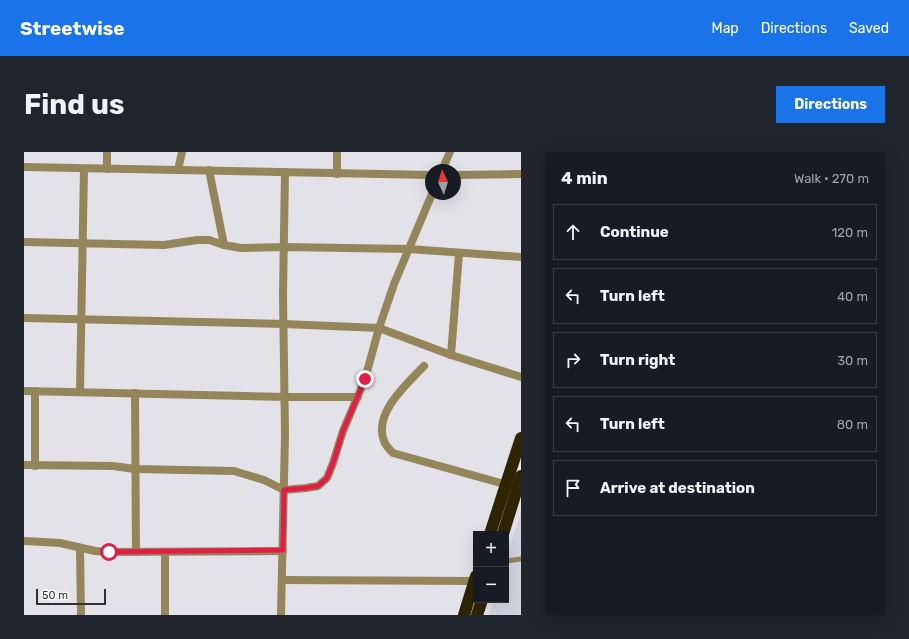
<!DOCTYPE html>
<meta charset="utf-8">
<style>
body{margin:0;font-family:Rubik,sans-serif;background:#20242c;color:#f1f3f6}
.controls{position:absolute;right:12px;bottom:12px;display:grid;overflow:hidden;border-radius:0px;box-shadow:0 4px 16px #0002}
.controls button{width:36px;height:36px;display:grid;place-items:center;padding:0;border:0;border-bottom:1px solid #363941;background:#171b24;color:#f1f3f6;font:20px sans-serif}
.compass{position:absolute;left:401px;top:12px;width:36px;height:36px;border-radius:50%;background:#171b24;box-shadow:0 4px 16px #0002;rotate:356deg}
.scale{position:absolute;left:12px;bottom:10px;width:70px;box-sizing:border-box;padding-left:4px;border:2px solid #313133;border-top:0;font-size:11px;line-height:14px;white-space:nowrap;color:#313133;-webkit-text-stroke:3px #fff;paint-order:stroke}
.stop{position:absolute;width:12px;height:12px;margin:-9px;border:3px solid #e11d48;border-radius:50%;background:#fff}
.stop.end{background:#e11d48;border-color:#fff;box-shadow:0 1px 4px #0008}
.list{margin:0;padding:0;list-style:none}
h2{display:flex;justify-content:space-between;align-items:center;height:52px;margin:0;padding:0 16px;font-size:17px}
h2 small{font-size:13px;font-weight:400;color:#9ea1a6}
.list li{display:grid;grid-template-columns:26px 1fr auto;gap:12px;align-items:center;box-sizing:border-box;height:56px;margin:0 8px 8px;padding:0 8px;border:1px solid #363941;border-radius:0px}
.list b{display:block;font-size:15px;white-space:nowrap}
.list em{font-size:13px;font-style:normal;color:#9ea1a6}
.icon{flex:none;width:22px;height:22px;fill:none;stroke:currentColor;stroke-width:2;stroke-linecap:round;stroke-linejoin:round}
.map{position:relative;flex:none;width:497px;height:463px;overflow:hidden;border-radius:0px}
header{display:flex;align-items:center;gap:24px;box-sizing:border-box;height:56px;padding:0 20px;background:#1a73e8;color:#fff}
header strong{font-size:19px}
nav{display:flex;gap:22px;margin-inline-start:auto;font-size:14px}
.intro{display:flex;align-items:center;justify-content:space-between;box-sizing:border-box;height:96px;padding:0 24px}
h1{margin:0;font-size:28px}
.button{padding:10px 18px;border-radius:0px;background:#1a73e8;color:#fff;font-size:14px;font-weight:700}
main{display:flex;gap:24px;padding:0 24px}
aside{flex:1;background:#171b24;border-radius:0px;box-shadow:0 4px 16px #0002}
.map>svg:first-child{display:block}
.built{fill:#d2d3df}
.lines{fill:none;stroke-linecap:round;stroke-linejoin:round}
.lane{stroke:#94865a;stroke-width:5}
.street{stroke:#94865a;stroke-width:8}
.highway{stroke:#2f2400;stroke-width:12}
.route{stroke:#e11d48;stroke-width:5}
</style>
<header>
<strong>Streetwise</strong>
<nav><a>Map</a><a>Directions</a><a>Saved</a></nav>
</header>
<div class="intro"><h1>Find us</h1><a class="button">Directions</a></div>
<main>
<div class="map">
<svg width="497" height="463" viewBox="0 0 497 463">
<rect width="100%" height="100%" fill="#e2e2e8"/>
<path class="built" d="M497,361v102h-32l5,-15h12v-42z"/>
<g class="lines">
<path class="lane" d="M482,409l15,-2"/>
<g class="street">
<path d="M0,15l407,8"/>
<path d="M83,17v-17"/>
<path d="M154,18l4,-18"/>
<path d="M185,18l15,75"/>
<path d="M418,18l8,-18"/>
<path d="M313,22v-22"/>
<path d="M431,23l66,-1"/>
<path d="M0,90l140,3 33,-5h12l15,5 17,3 43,-1 125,2 112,8"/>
<path d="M0,166l260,6 95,4 72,27 70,22"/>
<path d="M427,203l8,-102"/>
<path d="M400,214c-17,18 -51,47 -40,75 1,4 6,9 9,12l118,33"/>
<path d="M0,239l261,6h73"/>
<path d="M56,239l4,-222"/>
<path d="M111,241l1,159"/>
<path d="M0,313l89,1 22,3 99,2 30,9 20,10 22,-2 12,-2 9,-8 6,-15 10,-32 22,-52 14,-51 15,-44 38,-90"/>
<path d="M11,314v-75"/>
<path d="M0,389l36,2 35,8 14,1 174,-1"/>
<path d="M56,396l1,67"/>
<path d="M258,428l194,1"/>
<path d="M141,463v-63"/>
<path d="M257,463l4,-181 -2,-139 2,-123"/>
</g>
<g class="highway">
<path d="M466,382l31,-96"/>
<path d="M479,382l18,-58"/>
<path d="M440,463l12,-39"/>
<path d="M453,463l5,-15"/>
</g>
</g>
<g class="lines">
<path class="route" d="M85,400l174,-2 1,-60 22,-2 12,-2 9,-8 6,-15 10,-32 22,-52"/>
</g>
</svg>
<div class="controls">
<button>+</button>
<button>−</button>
</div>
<svg class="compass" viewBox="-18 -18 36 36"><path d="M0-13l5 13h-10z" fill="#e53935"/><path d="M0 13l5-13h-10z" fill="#9ea1a6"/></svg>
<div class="scale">50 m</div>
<div class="stop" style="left:85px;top:400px"></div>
<div class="stop end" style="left:341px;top:227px"></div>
</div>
<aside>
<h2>4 min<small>Walk · 270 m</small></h2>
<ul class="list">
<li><svg class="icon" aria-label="ahead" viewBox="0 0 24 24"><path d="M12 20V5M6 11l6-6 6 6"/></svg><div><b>Continue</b></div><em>120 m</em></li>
<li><svg class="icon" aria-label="left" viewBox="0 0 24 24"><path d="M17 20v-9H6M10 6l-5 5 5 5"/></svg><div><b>Turn left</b></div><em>40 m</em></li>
<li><svg class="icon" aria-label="right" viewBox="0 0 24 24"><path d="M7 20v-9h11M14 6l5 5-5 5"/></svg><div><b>Turn right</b></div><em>30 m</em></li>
<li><svg class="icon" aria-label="left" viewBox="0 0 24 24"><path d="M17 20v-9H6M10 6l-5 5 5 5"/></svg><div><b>Turn left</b></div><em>80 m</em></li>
<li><svg class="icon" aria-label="arrive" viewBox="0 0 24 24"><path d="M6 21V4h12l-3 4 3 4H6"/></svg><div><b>Arrive at destination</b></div></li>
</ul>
</aside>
</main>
